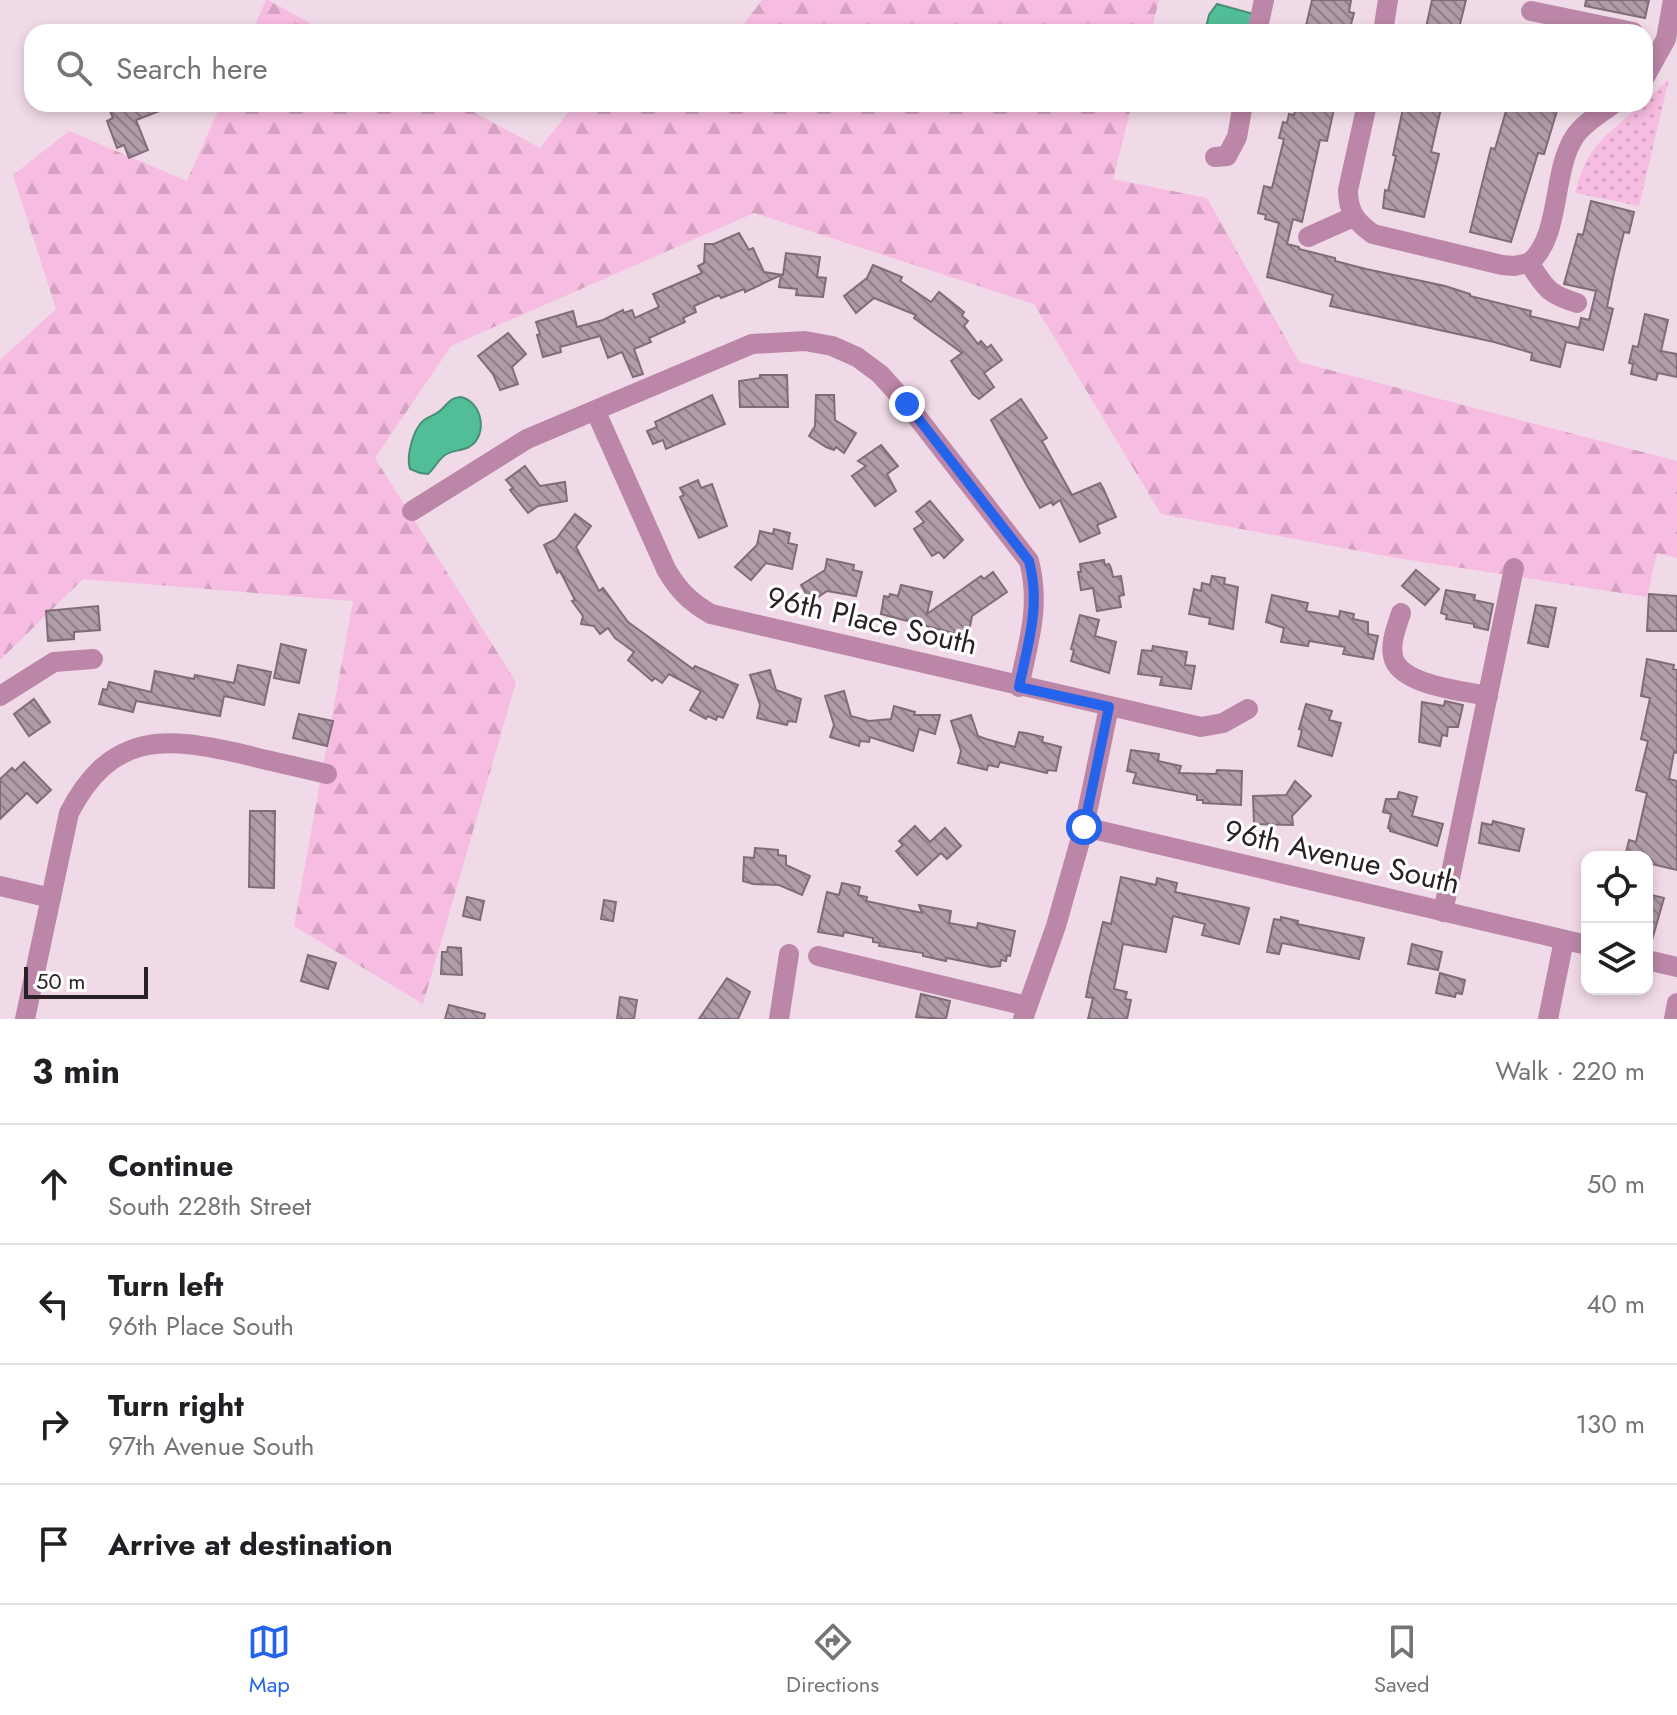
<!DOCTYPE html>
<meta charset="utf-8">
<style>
body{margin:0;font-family:Jost,sans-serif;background:#f2f2f2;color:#202124}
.controls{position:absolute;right:24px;bottom:24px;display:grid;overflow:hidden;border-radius:16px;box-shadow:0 4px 12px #0003}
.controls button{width:72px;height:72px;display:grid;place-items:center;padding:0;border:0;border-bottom:2px solid #e0e0e0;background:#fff;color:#202124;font:40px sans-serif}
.scale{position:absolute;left:24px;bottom:20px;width:124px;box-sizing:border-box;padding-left:8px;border:4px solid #292126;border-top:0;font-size:22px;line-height:28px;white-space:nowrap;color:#292126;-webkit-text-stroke:6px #fff;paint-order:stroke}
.stop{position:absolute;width:24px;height:24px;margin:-18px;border:6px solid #2563eb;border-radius:50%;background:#fff}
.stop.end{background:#2563eb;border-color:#fff;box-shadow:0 2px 8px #0008}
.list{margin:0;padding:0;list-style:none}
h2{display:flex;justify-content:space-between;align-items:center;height:104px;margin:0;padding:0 32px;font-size:34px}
h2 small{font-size:26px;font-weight:400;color:#757577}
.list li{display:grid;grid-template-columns:52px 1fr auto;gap:24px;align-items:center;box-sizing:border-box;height:120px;padding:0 32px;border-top:2px solid #e0e0e0}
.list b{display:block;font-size:30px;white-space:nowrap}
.list p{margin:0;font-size:26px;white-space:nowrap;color:#757577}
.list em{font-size:26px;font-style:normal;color:#757577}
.icon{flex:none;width:44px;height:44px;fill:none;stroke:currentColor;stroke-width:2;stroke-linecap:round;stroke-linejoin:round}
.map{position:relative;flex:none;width:1677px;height:1019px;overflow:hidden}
.search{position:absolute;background:#fff;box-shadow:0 4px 12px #0003;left:24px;right:24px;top:24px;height:88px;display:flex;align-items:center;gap:20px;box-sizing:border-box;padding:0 28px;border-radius:24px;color:#757577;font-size:30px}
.sheet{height:584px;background:#fff}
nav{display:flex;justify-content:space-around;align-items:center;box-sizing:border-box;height:112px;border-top:2px solid #e0e0e0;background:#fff;font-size:22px;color:#757577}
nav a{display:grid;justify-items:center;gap:4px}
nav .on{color:#2563eb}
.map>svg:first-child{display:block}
.forest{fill:url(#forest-firs)}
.park{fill:url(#park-dots)}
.water{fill:#52be98;stroke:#468f76;stroke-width:2}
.building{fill:url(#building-back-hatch);stroke:#806c78;stroke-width:2}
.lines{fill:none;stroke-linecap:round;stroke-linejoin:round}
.minor{stroke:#bb86a7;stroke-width:20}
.route{stroke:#2563eb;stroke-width:10}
.labels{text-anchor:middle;stroke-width:6;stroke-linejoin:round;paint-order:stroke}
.street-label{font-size:30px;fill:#292126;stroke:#fff}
</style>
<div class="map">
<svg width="1677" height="1019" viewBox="0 0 1677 1019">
<defs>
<pattern id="forest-firs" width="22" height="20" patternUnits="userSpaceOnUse" patternTransform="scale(2)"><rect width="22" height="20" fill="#f7bce1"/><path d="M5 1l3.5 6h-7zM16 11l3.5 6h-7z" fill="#d4a1c1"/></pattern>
<pattern id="park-dots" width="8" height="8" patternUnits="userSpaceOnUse" patternTransform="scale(2)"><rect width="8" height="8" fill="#f7bce1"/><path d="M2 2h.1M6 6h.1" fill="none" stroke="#d4a1c1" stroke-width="1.8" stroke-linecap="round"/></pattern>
<pattern id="building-back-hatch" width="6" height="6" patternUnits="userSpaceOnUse" patternTransform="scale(2)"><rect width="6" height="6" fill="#b09ba8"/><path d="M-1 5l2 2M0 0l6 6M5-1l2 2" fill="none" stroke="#8f7e89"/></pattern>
</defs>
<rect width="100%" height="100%" fill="#f0dae7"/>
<g class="forest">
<path d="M266,0h2l58,32h-74z"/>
<path d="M762,0h397l-8,32h-413z"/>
<path d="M221,104h238l81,44 35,-44h557l-19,75 94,19 92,164 378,99v97l-20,-5 -10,44 -250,-39 -236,-44 -127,-210 -280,-91 -303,133 -76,112 141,224 -93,322 -129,-78 59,-325 -270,-22 -83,81v-300l56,-51 -43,-134 56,-44 118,50z"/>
</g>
<path class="park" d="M1669,79l-30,127 -64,-13c12,-48 31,-57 67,-89h3v-3z"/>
<g class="water">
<path d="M1217,4l40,11 -3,17h-49l4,-17z"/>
<path d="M461,397c21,5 28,38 8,50 -8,4 -17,3 -24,8 -7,5 -10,13 -17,19l-8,-1 -10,-4c-4,-13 3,-40 14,-49 5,-4 12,-5 17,-10 8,-7 8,-12 20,-13z"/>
</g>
<g class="building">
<path d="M1312,0h39l-2,12 5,1 -5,19 -44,-2z"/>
<path d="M1432,0h34l-8,32h-33z"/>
<path d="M1586,0h63l-4,18 -60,-12z"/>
<path d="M127,104l48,1 -39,15 12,30 -19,8 -5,-13 -7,3 -10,-27 6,-3 -3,-7z"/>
<path d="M1297,104h38l-8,37 -7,-1 -18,82 -9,-3 -6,25 12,3v2l36,9v3l31,8 79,17 25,8v2l61,15 -1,5 49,12 2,-10 8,2 7,-29 -32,-7 14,-50 5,1 8,-34 43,11 -5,21 -5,-1 -10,41 -7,34 6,2 -10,41 -37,-8 -6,25 -29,-7 1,-7 -38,-11 -164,-36 3,-11 -66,-18 12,-54 -14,-4 1,-4 -8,-2 6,-27 8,2 12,-49 -5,-1 4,-16 4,1 2,-9 5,1z"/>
<path d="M1404,104h38l-11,48 8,2 -15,63 -41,-9 2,-18 3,1 8,-35 -3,-1z"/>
<path d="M1508,104h51l-15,50 -6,-1 -27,89 -41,-10 21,-84 4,1z"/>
<path d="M739,233l10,17 4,-2 11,24 19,3 3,-22 34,4 -3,20 9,1 -3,19 -27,-2 1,-6 -18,-2 2,-12 -36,17 -1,-3 -23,9 -2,-3 -25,11 2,6 -13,6 2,4 -36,16 2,4 -17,7 9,25 -10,3 -11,-25 -14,6 -8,-22 -40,11 1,5 -18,5 -6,-22 3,-1 -4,-12 37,-11 4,16 26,-7 20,-10 1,3 8,-3 3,8 24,-11 -6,-13 49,-21 -4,-7 6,-3 1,-19h9z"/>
<path d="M873,265l29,12 -2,4 31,21 8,-10 25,20 -2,4 6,5 -4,5 14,18 3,-3 6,7 4,-3 11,15 -18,13 10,14 -15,12 -6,-5 -22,-33 11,-8 -48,-35 2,-3 -42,-17 -18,15 -12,-17 23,-18z"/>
<path d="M1645,314l23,6 -7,31 16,3v23l-19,-4 -2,7 -25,-6 2,-10 -4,-1 4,-17 5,1z"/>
<path d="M508,333l18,21 -14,13 6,17 -18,6 -7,-16 -15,-18z"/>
<path d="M760,375h27l1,32h-48l-1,-26 21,-3z"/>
<path d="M712,395l13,29 -59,25 -3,-9 -10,4 -6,-13 10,-4 -2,-5z"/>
<path d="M816,395h18l1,25 21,13 -12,20 -8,-6 -2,3 -8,-3 -17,-11 6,-10z"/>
<path d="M1021,399l26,39 -5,3 30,54 28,-12 3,5 13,29 -19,8 3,8 -20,9 -20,-42 -7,5 -2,-3 -11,6 -14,-24 -35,-64z"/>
<path d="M881,445l17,21 -11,8 9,17 -21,15 -23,-30 14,-10 -8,-5z"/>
<path d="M525,466l15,20 25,-4 2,19 -29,5 -10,7 -18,-23 3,-2 -7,-8z"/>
<path d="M698,480l3,8 11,-4 15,42 -28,12 -19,-41 4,-2 -4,-7z"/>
<path d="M930,501l33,39 -19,18 -5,-6 -7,4 -18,-27 10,-7 -8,-10z"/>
<path d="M575,514l16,12 -15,21 23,44 4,-3 25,34 65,47 2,-3 43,19 -15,33 -5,-2 -2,4 -8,-4 -2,3 -16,-9 11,-19 -32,-17 -7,9 -7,-5 -3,3 -24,-21 6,-8 -19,-14 -7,-10 -8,6 -6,-8 -13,-2 2,-8 -11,-15 3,-1 -15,-29 -3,2 -13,-28 12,-6z"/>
<path d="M774,529l16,4 -2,10 9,2 -5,24 -26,-6 -15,17 -16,-13 22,-22 3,-14 13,3z"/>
<path d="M827,559l27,6 -1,5 9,2 -6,24 -29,-5 -16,11 -10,-17 24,-15z"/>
<path d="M1104,560l1,5 4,-1 2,4 2,9 8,-1 3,19 -5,1 2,11 -24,4 -4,-23 -12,2 -3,-18h3l-1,-8z"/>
<path d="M1416,570l23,19 -14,16 -23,-19z"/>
<path d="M993,572l14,20 -35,24 -4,21 -87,-23 3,-18 5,1 1,-3 8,2 3,-11 31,7 -5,22 54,-38 3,3z"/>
<path d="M1212,576l13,2 -1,6 14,3 -5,42 -24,-5 1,-6 -21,-4 5,-25 7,2 1,-8 8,2z"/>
<path d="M1446,590l29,5 -1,5 19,4 -5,26 -14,-3v-3l-28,-5 1,-4 -6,-2z"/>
<path d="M1649,594l28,2v35h-30z"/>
<path d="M1272,595l36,8 -2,8 33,6 1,-6 14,3 -1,5 15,3v12l10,2 -5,23 -30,-5 2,-7 -36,-6 -1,5 -27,-4 3,-14 -18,-6z"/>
<path d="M1536,605l20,3 -8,39 -20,-4z"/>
<path d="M98,606l2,24 -26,2v7l-26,2 -2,-30z"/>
<path d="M1080,615l19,5 -4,16 21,6 -7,31 -38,-12 3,-11 -3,-1z"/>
<path d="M281,644l25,6 -7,33 -25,-5z"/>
<path d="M1153,646l34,6 -2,13 10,1 -4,23 -31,-4 2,-8 -24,-3 4,-24 10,1z"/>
<path d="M1647,659l27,6 -1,4 4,1v83l-3,-1 -5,27 8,2v89l-30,-7v-6h-22l4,-17 7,2 11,-49 -11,-3 12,-49 -7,-2 9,-41 -9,-2z"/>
<path d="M238,665l33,7 -7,33 -40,-9 -4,20 -84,-15 -3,11 -34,-8 4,-15 4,1 2,-8 42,10 4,-21 39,8 1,-4 39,8z"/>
<path d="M770,670l6,20 25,9 -5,23 -8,-1 -1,4 -30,-7 3,-13 -10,-30z"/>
<path d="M844,691l7,25 18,5 22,-2 3,-13 21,6 -1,3h26l-5,19 -16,-5 -6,22 -43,-14 -1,5 -9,-1 -1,5 -29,-9 4,-12 -9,-29z"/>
<path d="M34,699l16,23 -21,14 -15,-22z"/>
<path d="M1445,701l18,4 -5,22h-10l-1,9 -5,-1 -2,11 -21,-4 3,-40 22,4z"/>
<path d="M1306,704l26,7 -3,9 12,3 -9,33 -34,-10 4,-16 -3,-1z"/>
<path d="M299,714l34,7 -6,25 -34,-8z"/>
<path d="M971,715l7,21 8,3 29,8 4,-15 7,1 17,4 -1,5 19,5 -5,24 -8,-1 -1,3 -47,-11 -2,5 -10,-2 -1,5 -29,-7 3,-12 -10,-30z"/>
<path d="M1131,750l28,4 -1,7 23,5 -2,7 37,1 1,-4 25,1 -1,34 -38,-2v-3h-6v-5l-64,-12 3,-10 -9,-2z"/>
<path d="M24,762l27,28 -14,13 -10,-10 -27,26v-40l12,-11 3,3z"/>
<path d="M1295,781l16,15 -19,20 1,9 -39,-1 -1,-28 33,-1z"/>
<path d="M1399,792l18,5 -5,19 31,8 -6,22 -47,-15v-2l-2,-1 3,-14 -8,-2 3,-13h11z"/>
<path d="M250,811h25l-1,77 -25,-1z"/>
<path d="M1493,821l31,8 -5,22 -40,-8 3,-20 10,2z"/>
<path d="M915,826l15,16 15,-14 16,18 -14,13 -6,-6 -24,22 -21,-24 7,-6 -4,-4z"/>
<path d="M755,848l23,2v5l8,1v9l24,11 -8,19 -23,-10 -26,-1 -10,-3 1,-24 10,1z"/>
<path d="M1121,877l35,8 1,-7 20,5 -2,9 74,16 -6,23 -4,13 -37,-9 3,-11 -32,-8 -7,36 -43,-8 -9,45 13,3 -2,7 6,1 -4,19h-39l5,-21 -7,-1 4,-20 13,-55 8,2z"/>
<path d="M842,883l18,4 -2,8 9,2 -1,4 56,12 -3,-8 32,6 -2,12 28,5 1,-5 37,8 -5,25 -3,-1 -1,6 -5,-1 -1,6 -9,1 -44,-9 -1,3 -23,-5v-3l-44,-7 1,-3 -7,-1v-4l-29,-6 -1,4 -25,-4 9,-40 12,3z"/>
<path d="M1647,894l17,4 -12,42h-5z"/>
<path d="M467,897l17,4 -4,19 -17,-4z"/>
<path d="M604,900l12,2 -3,19 -12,-2z"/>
<path d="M1281,917l17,4 -1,3 67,14 -5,21 -77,-16 -3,11 -12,-2 7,-33 7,1z"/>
<path d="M1412,944l30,8 -4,18 -30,-6z"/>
<path d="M448,947l13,1 1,27 -21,-1 1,-22h5z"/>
<path d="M308,955l28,8 -8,26 -27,-8z"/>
<path d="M1440,973l25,7 -3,14 -6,-1 -1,4 -19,-4z"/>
<path d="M727,978l23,14 -12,27h-39z"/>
<path d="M921,994l29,7 -4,18 -30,-2z"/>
<path d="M620,997l17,3 -3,19h-17z"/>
<path d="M449,1005l36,9 -1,5h-39z"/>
</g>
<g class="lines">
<g class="minor">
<path d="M1531,11l102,21"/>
<path d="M1257,32l7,-32"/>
<path d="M1383,32l5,-32"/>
<path d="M1645,77l21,-38 7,-39"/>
<path d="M1367,104l-19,86c0,22 8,32 25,44l129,31 12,1 15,-3"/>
<path d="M1215,157l12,-1 10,-19 6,-33"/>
<path d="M1308,237l45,-20"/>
<path d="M1529,263c33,-27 22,-91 46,-127 9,-13 25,-22 38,-32"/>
<path d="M1529,263c17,25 18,31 48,40"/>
<path d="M596,412l70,157c12,21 24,33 45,45l490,113 22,-4 25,-14"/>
<path d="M412,511l115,-72 225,-95 53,-3 27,5 25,11 23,17 27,30 122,157c12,45 -1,82 -10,126"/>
<path d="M1401,613c-4,13 -11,29 -8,43 5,29 70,35 95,40"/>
<path d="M0,696l54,-34 39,-3"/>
<path d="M1084,827l503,118"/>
<path d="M0,886l51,12"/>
<path d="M1443,912l71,-344"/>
<path d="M818,956l209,50"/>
<path d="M1647,960l30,7"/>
<path d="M25,1019l44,-206c42,-81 95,-77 173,-59 28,7 56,13 85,20"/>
<path d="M779,1019l10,-65"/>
<path d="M1023,1019l33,-93 28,-99 25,-120"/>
<path d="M1548,1019l16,-79"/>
<path d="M1674,1019l3,-16"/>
</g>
</g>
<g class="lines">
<path class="route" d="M907,404l122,157c12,45 -1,82 -10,126l90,20 -25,120"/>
</g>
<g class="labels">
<g class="street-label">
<text transform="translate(872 621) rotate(13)" y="10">96th Place South</text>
<text transform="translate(1342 857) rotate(13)" y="10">96th Avenue South</text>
</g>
</g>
</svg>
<div class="controls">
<button><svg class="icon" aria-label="locate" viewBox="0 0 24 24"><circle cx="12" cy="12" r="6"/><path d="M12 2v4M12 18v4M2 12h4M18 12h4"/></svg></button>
<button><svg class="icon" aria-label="layers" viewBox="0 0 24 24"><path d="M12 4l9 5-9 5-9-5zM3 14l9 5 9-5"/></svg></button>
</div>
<div class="scale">50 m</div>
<div class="stop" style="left:1084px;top:827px"></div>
<div class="stop end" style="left:907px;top:404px"></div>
<div class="search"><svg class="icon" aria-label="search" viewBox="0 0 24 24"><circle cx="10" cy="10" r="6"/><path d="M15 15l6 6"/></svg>Search here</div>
</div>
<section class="sheet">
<h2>3 min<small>Walk · 220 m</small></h2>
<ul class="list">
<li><svg class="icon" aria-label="ahead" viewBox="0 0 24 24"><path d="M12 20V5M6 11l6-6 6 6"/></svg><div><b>Continue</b><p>South 228th Street</p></div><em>50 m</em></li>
<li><svg class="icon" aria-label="left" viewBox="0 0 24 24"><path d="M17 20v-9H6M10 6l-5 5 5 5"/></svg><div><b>Turn left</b><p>96th Place South</p></div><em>40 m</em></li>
<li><svg class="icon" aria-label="right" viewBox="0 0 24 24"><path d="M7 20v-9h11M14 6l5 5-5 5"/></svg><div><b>Turn right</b><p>97th Avenue South</p></div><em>130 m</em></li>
<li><svg class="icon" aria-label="arrive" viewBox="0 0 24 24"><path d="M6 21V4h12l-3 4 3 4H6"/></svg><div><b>Arrive at destination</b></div></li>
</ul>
</section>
<nav>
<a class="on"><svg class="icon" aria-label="map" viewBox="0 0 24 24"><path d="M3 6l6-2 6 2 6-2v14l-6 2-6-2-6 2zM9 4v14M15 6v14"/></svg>Map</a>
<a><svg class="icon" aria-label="directions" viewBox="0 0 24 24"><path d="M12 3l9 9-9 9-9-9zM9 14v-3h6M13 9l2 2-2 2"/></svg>Directions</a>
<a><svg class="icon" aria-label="saved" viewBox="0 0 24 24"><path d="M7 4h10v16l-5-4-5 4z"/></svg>Saved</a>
</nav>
